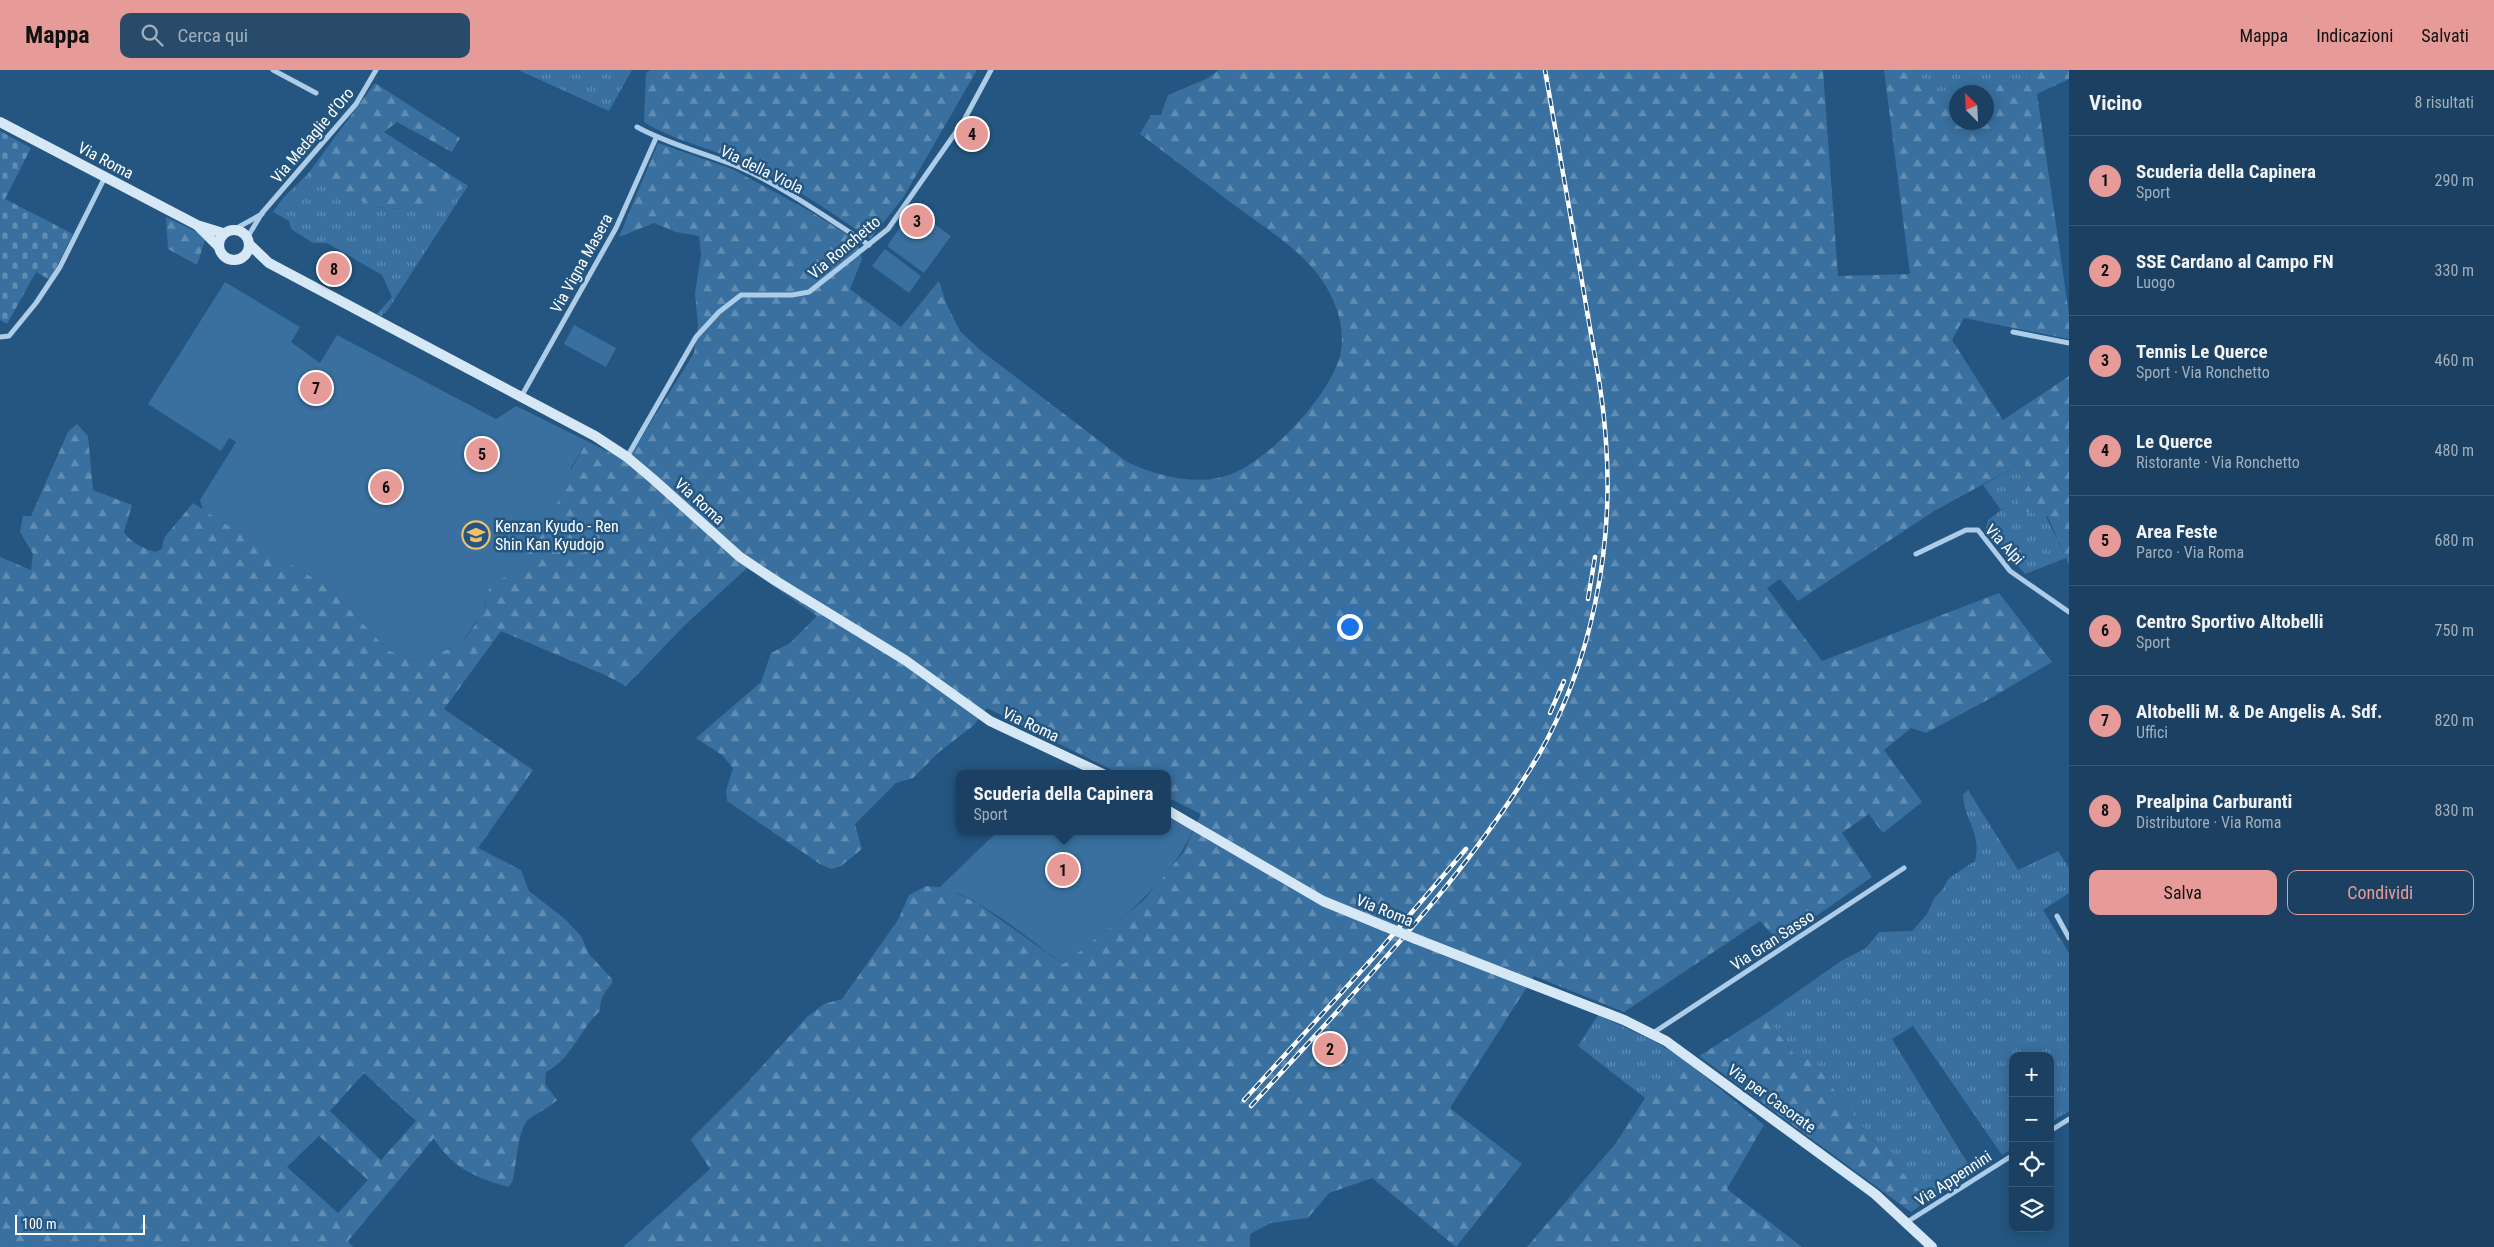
<!DOCTYPE html>
<html lang="it">
<meta charset="utf-8">
<style>
body{margin:0;font-family:"Roboto Condensed",sans-serif;background:#284b6a;color:#f1f3f6}
.controls{position:absolute;right:15px;bottom:15px;display:grid;overflow:hidden;border-radius:10px;box-shadow:0 2px 12px #0003}
.controls button{width:45px;height:45px;display:grid;place-items:center;padding:0;border:0;border-bottom:1px solid #395976;background:#1b4061;color:#f1f3f6;font:25px sans-serif}
.compass{position:absolute;left:1949px;top:15px;width:45px;height:45px;border-radius:50%;background:#1b4061;box-shadow:0 2px 12px #0003;rotate:336deg}
.scale{position:absolute;left:15px;bottom:12px;width:130px;box-sizing:border-box;padding-left:5px;border:2px solid #fff;border-top:0;font-size:14px;line-height:18px;white-space:nowrap;color:#fff;-webkit-text-stroke:4px #245681;paint-order:stroke}
.you{position:absolute;left:1349px;top:556px;width:18px;height:18px;margin:-12px;border:4px solid #fff;border-radius:50%;background:#1a73e8;box-shadow:0 0 0 8px #1a73e833}
.badge{display:grid;place-items:center;width:32px;height:32px;border-radius:50%;background:#e69b98;color:#111;font-size:16px;font-weight:700}
.pin{position:absolute;translate:-50% -50%;border:2px solid #fff;box-shadow:0 1px 5px #0006}
.popup{position:absolute;left:956px;top:700px;width:215px;height:65px;box-sizing:border-box;display:grid;place-content:center;border-radius:10px;background:#1b4061;filter:drop-shadow(0 1px 4px #0005);font-size:16px;white-space:nowrap;color:#a0afbd}
.popup b{font-size:19px;color:#f1f3f6}
.popup::after{content:'';position:absolute;left:50%;top:100%;margin-left:-10px;border:10px solid transparent;border-top-color:#1b4061}
.list{margin:0;padding:0;list-style:none}
h2{display:flex;justify-content:space-between;align-items:center;height:65px;margin:0;padding:0 20px;font-size:21px}
h2 small{font-size:16px;font-weight:400;color:#a0afbd}
.list li{display:grid;grid-template-columns:32px 1fr auto;gap:15px;align-items:center;box-sizing:border-box;height:90px;padding:0 20px;border-top:1px solid #395976}
.list b{display:block;font-size:19px;white-space:nowrap}
.list p{margin:0;font-size:16px;white-space:nowrap;color:#a0afbd}
.list em{font-size:16px;font-style:normal;color:#a0afbd}
.actions{display:flex;gap:10px;padding:15px 20px}
.actions a{flex:1;padding:11px 0;border:1px solid #e69b98;border-radius:10px;text-align:center;font-size:18px;color:#e69b98}
.actions .main{background:#e69b98;color:#111}
.icon{flex:none;width:28px;height:28px;fill:none;stroke:currentColor;stroke-width:2;stroke-linecap:round;stroke-linejoin:round}
.map{position:relative;flex:none;width:2069px;height:1177px;overflow:hidden}
header{display:flex;align-items:center;gap:30px;box-sizing:border-box;height:70px;padding:0 25px;background:#e69b98;color:#111}
header strong{font-size:24px}
nav{display:flex;gap:28px;margin-inline-start:auto;font-size:18px}
.search{width:350px;height:45px;background:#284b6a;display:flex;align-items:center;gap:12px;box-sizing:border-box;padding:0 18px;border-radius:10px;color:#a0afbd;font-size:19px}
main{display:flex}
aside{flex:1;background:#1b4061}
.map>svg:first-child{display:block}
.grass{fill:url(#grass-tufts)}
.forest{fill:url(#forest-firs);fill-rule:evenodd}
.cemetery{fill:url(#cemetery-stones)}
.pitch{fill:#39709f}
.lines{fill:none;stroke-linecap:round;stroke-linejoin:round}
.street{stroke:#accce7;stroke-width:5}
.secondary{stroke:#d6e7f6;stroke-width:10}
.rail-casing{stroke:#fff;stroke-width:4.5}
.rail{stroke:#245681;stroke-width:2.5;stroke-dasharray:8;stroke-linecap:butt}
.secondary-bridge{stroke:#d6e7f6;stroke-width:10}
.labels{text-anchor:middle;stroke-width:5;stroke-linejoin:round;paint-order:stroke}
.street-label{font-size:16px;fill:#fff;stroke:#245681}
.poi-label{font-size:16px;fill:#fff;stroke:#245681;text-anchor:start}
</style>
<header>
<strong>Mappa</strong>
<div class="search"><svg class="icon" aria-label="search" viewBox="0 0 24 24"><circle cx="10" cy="10" r="6"/><path d="M15 15l6 6"/></svg>Cerca qui</div>
<nav><a>Mappa</a><a>Indicazioni</a><a>Salvati</a></nav>
</header>
<main>
<div class="map">
<svg width="2069" height="1177" viewBox="0 0 2069 1177">
<defs>
<pattern id="grass-tufts" width="24" height="20" patternUnits="userSpaceOnUse" patternTransform="scale(1.25)"><rect width="24" height="20" fill="#39709f"/><path d="M3 7l-1-3M5 7V3M7 7l1-3M15 17l-1-3M17 17v-4M19 17l1-3" fill="none" stroke="#618db2"/></pattern>
<pattern id="forest-firs" width="22" height="20" patternUnits="userSpaceOnUse" patternTransform="scale(1.25)"><rect width="22" height="20" fill="#39709f"/><path d="M5 1l3.5 6h-7zM16 11l3.5 6h-7z" fill="#618db2"/></pattern>
<pattern id="cemetery-stones" width="16" height="16" patternUnits="userSpaceOnUse" patternTransform="scale(1.25)"><rect width="16" height="16" fill="#39709f"/><path d="M2 7V4a2 2 0 0 1 4 0v3zM10 15v-3a2 2 0 0 1 4 0v3z" fill="#618db2"/></pattern>
</defs>
<rect width="100%" height="100%" fill="#245681"/>
<g class="grass">
<path d="M518,0h114l-23,41z"/>
<path d="M1916,0h113l1,11 -107,13z"/>
<path d="M307,105l66,32 46,3 49,-24 -81,125 -6,5 -4,-2 15,-17 -10,-22 -55,-32h-14l-22,-14 -2,-8 -16,-9 11,-15z"/>
<path d="M2024,392c9,34 28,64 42,96l-41,16 -39,-46 2,-8 13,-10 -18,-25z"/>
<path d="M1968,720l50,80 40,-19 11,17v25l-26,17 26,43v158l-19,12v-67h-37v92l-11,7 -89,-129 -21,13 81,133 -45,28c-41,-44 -82,-89 -114,-140l-17,-2 -33,-43 77,-54 25,-13 13,-16 33,-1 15,-17 8,-17 7,-7 7,-12 26,-17c7,-29 -10,-38 -12,-66z"/>
<path d="M1598,945l54,25 29,17 -36,41 -67,-52z"/>
</g>
<g class="forest">
<path d="M650,0h327l-74,128 -33,41c-43,-30 -89,-61 -138,-81 -30,-12 -61,-19 -88,-36l2,-49z"/>
<path d="M1219,0h604l15,206 72,-2 -26,-204h32l7,24 107,-13 -1,-11h40v9l-32,15 32,220v25l-105,-21 -12,22 51,80 66,-44v189l-21,-48 -35,-9 17,-25 -6,-21 -90,49 -136,90 -18,-22 -13,9 55,73 177,-68 53,69 -61,36 -65,35 -15,-5 -27,22 38,52 -39,31 -14,-19 -27,19 30,44 -93,65 -19,-21 -136,91 -90,-36 -84,132 72,56 -66,83 -84,-69 -43,15 -21,25 -37,5 -21,11v13h-627l87,-78 -19,-29 2,-3 52,-52 62,-68 17,-13 18,-5 56,-79 11,-25 17,-9 20,2 31,15 86,61 80,-63 40,-48 18,-39 -34,-17v-23h-47l-133,-66 -14,18 -34,26 -26,26 -17,5 -41,41 7,25 -21,17 -10,3 -11,-5 -93,-63 -1,-10 7,-23 -11,-13 -26,-17 65,-56 10,-29 19,-10 27,-27 -70,-48 -62,57 -59,61 -21,-11 -104,-44 -57,78 89,61 -55,78 43,22 8,21 36,28 16,17 8,18 23,25v4c-8,10 -12,15 -12,28 -21,19 -28,48 -54,61l-1,12 12,16c-9,9 -20,12 -29,20 -10,9 -12,46 -15,60l-4,7c-31,-8 -59,-20 -75,-49l-86,103 5,6h-353v-690l31,13 2,-16 -13,-22 3,-16h8l37,-84 9,-8 11,12 5,54 39,15 -8,27c7,11 19,16 31,20l7,-3 2,-11 29,-35 138,86 57,61 26,11 46,-16 15,-20 10,-20 3,-16 8,-8 19,-9 72,-131 40,20 67,-108 4,-27 -3,-33 6,-38 -2,-19 -23,-4 -22,-9 -35,14 39,-94 74,26 76,41 48,30 6,19 -12,30 51,38 38,-46 7,22 14,28 19,18 148,113c28,13 64,23 95,15 41,-9 105,-78 117,-118 6,-18 2,-42 -6,-59 -18,-42 -61,-67 -96,-93 -33,-25 -65,-49 -97,-73l11,-19h10l7,-20 38,-16zM1956,22h30v30h-30zM364,1003l52,48 -35,39 -51,-49zM319,1066l49,44 -30,33 -51,-46z"/>
<path d="M375,13l85,55 -8,14 -55,-30 -13,10 84,54 -49,24 -46,-3 -66,-32z"/>
<path d="M166,147l33,16 6,7 -8,25 -29,-16z"/>
<path d="M1764,945l33,43 17,2c32,51 73,96 114,140l-17,12 -212,-156z"/>
<path d="M1681,987l83,68 -37,64 75,58h-275l89,-104 29,-45z"/>
</g>
<path class="cemetery" d="M0,61l31,17 -26,51 68,35 -23,46 -14,-8 -29,52 -7,-4z"/>
<g class="pitch">
<path d="M913,139l38,27 -27,37 -37,-27z"/>
<path d="M885,179l36,27 -12,17 -37,-27z"/>
<path d="M225,212l75,45 -9,15 29,21 17,-28 159,84 20,-13 71,35 -16,27v7l-20,41 -36,56 -18,9 -8,8 -7,24 -22,32 -46,16 -26,-11 -57,-61 -128,-79 -3,-10 36,-58 -7,-4 -8,13 -73,-47z"/>
<path d="M574,255l42,23 -10,19 -42,-23z"/>
<path d="M1167,747l26,13c-27,60 -80,95 -130,134 -31,-22 -89,-72 -124,-76l59,-57h169z"/>
</g>
<g class="lines">
<g class="street">
<path d="M273,0l43,23"/>
<path d="M637,57c31,17 64,25 97,38 46,19 93,53 135,80"/>
<path d="M235,159l27,-15"/>
<path d="M247,168l15,-25 94,-109 20,-34"/>
<path d="M2013,262l56,11"/>
<path d="M0,267l9,-1 27,-33 24,-36 45,-90"/>
<path d="M521,327l95,-169 40,-90"/>
<path d="M627,387l69,-120 23,-25 22,-17h51l17,-3 79,-63 75,-107 28,-52"/>
<path d="M1916,484l50,-24h12l32,41 59,41"/>
<path d="M2057,846l12,22"/>
<path d="M1653,963l251,-165"/>
<path d="M2050,1061l19,-12"/>
<path d="M1907,1152l106,-67"/>
</g>
<g class="secondary">
<path d="M0,52l197,103 26,8"/>
<path d="M198,156l20,20"/>
<circle cx="234" cy="175" r="15"/>
<path d="M249,174l20,19 326,173 32,21 26,22 87,78 36,24 129,79 85,61 113,53"/>
<path d="M1167,740l156,91 61,25"/>
<path d="M1416,869l208,81 42,21 209,153 57,53"/>
</g>
<g class="rail-casing">
<g id="rail">
<path d="M1588,529l7,-42"/>
<path d="M1550,643l14,-32"/>
<path d="M1244,1030l128,-141 94,-110"/>
<path d="M1251,1036c98,-109 212,-223 287,-350 53,-92 76,-207 68,-314 -3,-50 -14,-99 -22,-149 -13,-74 -26,-149 -39,-223"/>
</g>
</g>
<use href="#rail" class="rail"/>
<path class="secondary-bridge" d="M1384,856l32,13"/>
</g>
<defs>
<g id="school-ring" transform="scale(1.4375)"><circle r="9.5" fill="#245681" stroke="#f1bf70" stroke-width="1.5"/><path d="M0-5L7-2L0 1L-7-2ZM-4 1L0 2.5L4 1V4Q0 6-4 4Z" fill="#f1bf70"/></g>
</defs>
<g fill-rule="evenodd">
<use href="#school-ring" x="476" y="465"/>
</g>
<g class="labels">
<g class="street-label">
<text transform="translate(312 65) rotate(-50)" y="6">Via Medaglie d'Oro</text>
<text transform="translate(106 90) rotate(28)" y="6">Via Roma</text>
<text transform="translate(762 99) rotate(26)" y="6">Via della Viola</text>
<text transform="translate(844 177) rotate(-40)" y="6">Via Ronchetto</text>
<text transform="translate(581 193) rotate(-61)" y="6">Via Vigna Masera</text>
<text transform="translate(700 431) rotate(42)" y="6">Via Roma</text>
<text transform="translate(2005 474) rotate(47)" y="6">Via Alpi</text>
<text transform="translate(1031 654) rotate(25)" y="6">Via Roma</text>
<text transform="translate(1385 840) rotate(22)" y="6">Via Roma</text>
<text transform="translate(1772 870) rotate(-33)" y="6">Via Gran Sasso</text>
<text transform="translate(1772 1028) rotate(36)" y="6">Via per Casorate</text>
<text transform="translate(1953 1108) rotate(-33)" y="6">Via Appennini</text>
</g>
<g class="poi-label">
<text x="495" y="462">Kenzan Kyudo - Ren<tspan x="495" dy="18">Shin Kan Kyudojo</tspan></text>
</g>
</g>
</svg>
<div class="controls">
<button>+</button>
<button>−</button>
<button><svg class="icon" aria-label="locate" viewBox="0 0 24 24"><circle cx="12" cy="12" r="6"/><path d="M12 2v4M12 18v4M2 12h4M18 12h4"/></svg></button>
<button><svg class="icon" aria-label="layers" viewBox="0 0 24 24"><path d="M12 4l9 5-9 5-9-5zM3 14l9 5 9-5"/></svg></button>
</div>
<svg class="compass" viewBox="-18 -18 36 36"><path d="M0-13l5 13h-10z" fill="#e53935"/><path d="M0 13l5-13h-10z" fill="#a0afbd"/></svg>
<div class="scale">100 m</div>
<div class="you"></div>
<div class="pin badge" style="left:1063px;top:800px">1</div>
<div class="popup"><b>Scuderia della Capinera</b>Sport</div>
<div class="pin badge" style="left:1330px;top:979px">2</div>
<div class="pin badge" style="left:917px;top:151px">3</div>
<div class="pin badge" style="left:972px;top:64px">4</div>
<div class="pin badge" style="left:482px;top:384px">5</div>
<div class="pin badge" style="left:386px;top:417px">6</div>
<div class="pin badge" style="left:316px;top:318px">7</div>
<div class="pin badge" style="left:334px;top:199px">8</div>
</div>
<aside>
<h2>Vicino<small>8 risultati</small></h2>
<ul class="list">
<li><span class="badge">1</span><div><b>Scuderia della Capinera</b><p>Sport</p></div><em>290 m</em></li>
<li><span class="badge">2</span><div><b>SSE Cardano al Campo FN</b><p>Luogo</p></div><em>330 m</em></li>
<li><span class="badge">3</span><div><b>Tennis Le Querce</b><p>Sport · Via Ronchetto</p></div><em>460 m</em></li>
<li><span class="badge">4</span><div><b>Le Querce</b><p>Ristorante · Via Ronchetto</p></div><em>480 m</em></li>
<li><span class="badge">5</span><div><b>Area Feste</b><p>Parco · Via Roma</p></div><em>680 m</em></li>
<li><span class="badge">6</span><div><b>Centro Sportivo Altobelli</b><p>Sport</p></div><em>750 m</em></li>
<li><span class="badge">7</span><div><b>Altobelli M. &amp; De Angelis A. Sdf.</b><p>Uffici</p></div><em>820 m</em></li>
<li><span class="badge">8</span><div><b>Prealpina Carburanti</b><p>Distributore · Via Roma</p></div><em>830 m</em></li>
</ul>
<div class="actions"><a class="main">Salva</a><a>Condividi</a></div>
</aside>
</main>
